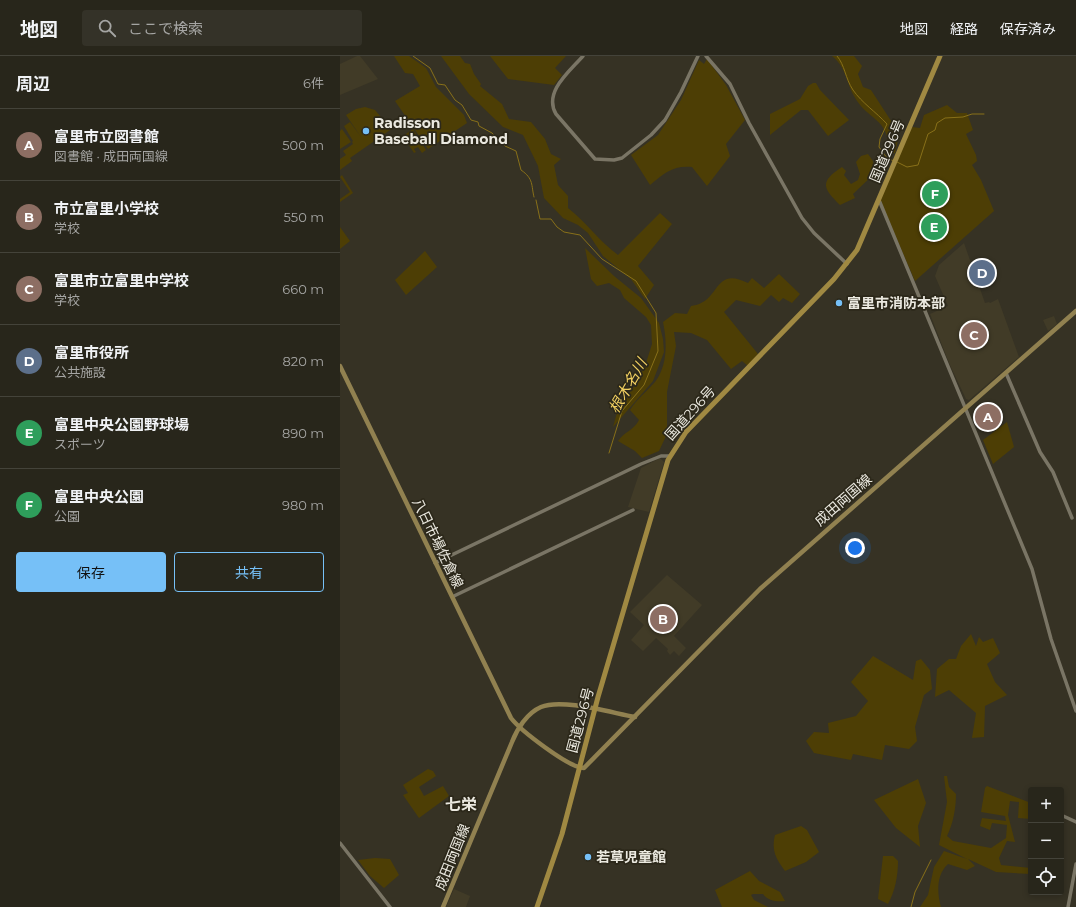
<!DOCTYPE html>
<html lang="ja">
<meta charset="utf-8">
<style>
body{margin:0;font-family:Montserrat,"Noto Sans JP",sans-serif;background:#343228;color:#f1f3f6}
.controls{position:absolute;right:12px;bottom:12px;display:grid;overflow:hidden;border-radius:4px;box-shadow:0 2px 6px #0003}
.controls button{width:36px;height:36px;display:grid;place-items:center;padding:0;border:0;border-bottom:1px solid #44433a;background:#28261b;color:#f1f3f6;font:20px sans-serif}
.you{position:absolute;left:515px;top:492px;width:14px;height:14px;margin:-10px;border:3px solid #fff;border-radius:50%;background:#1a73e8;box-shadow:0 0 0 6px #1a73e833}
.badge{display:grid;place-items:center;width:26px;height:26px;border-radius:50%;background:#76c0f7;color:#fff;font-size:13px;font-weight:700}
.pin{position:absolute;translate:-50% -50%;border:2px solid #fff;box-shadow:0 1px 4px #0006}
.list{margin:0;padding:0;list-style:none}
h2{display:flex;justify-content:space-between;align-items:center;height:52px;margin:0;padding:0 16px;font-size:17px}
h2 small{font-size:13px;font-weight:400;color:#a5a5a3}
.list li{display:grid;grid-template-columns:26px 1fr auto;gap:12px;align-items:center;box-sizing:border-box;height:72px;padding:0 16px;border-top:1px solid #44433a}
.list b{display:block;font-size:15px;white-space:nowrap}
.list p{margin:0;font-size:13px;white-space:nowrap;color:#a5a5a3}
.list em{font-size:13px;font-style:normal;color:#a5a5a3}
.actions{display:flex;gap:8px;padding:12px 16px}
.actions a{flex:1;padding:9px 0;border:1px solid #76c0f7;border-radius:4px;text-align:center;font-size:14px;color:#76c0f7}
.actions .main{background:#76c0f7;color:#111}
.icon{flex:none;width:22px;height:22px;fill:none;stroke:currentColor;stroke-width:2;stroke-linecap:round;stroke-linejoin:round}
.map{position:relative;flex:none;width:736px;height:851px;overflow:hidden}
header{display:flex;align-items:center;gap:24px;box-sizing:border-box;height:56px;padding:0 20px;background:#28261b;border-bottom:1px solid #44433a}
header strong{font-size:19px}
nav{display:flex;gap:22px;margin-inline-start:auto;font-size:14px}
.search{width:280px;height:36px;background:#343228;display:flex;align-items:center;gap:10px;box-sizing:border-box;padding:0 14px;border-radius:4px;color:#a5a5a3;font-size:15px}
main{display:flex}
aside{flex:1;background:#28261b}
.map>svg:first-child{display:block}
.built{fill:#413b27}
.green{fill:#4d3e05}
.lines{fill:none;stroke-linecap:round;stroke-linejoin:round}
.stream{stroke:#887019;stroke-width:1}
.minor{stroke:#7a7565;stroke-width:3.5}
.major{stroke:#918150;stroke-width:4.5}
.highway{stroke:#a08942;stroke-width:5}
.poi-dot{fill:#76c0f7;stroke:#2c281a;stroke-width:1.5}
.labels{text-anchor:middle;stroke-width:3.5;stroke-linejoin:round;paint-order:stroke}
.poi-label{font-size:14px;font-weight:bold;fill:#ebe9e0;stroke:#2c281a;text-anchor:start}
.street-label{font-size:14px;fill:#ebe9e0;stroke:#2c281a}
.water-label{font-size:15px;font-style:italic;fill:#f1cf61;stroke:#2c281a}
.quarter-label{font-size:16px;font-weight:bold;fill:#ebe9e0;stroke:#2c281a}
</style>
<header>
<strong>地図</strong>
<div class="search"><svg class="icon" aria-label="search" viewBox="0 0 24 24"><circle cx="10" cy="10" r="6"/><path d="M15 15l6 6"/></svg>ここで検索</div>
<nav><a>地図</a><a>経路</a><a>保存済み</a></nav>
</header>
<main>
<aside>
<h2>周辺<small>6件</small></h2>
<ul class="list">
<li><span class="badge" style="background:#8d6e63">A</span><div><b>富里市立図書館</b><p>図書館 · 成田両国線</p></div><em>500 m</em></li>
<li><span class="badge" style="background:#8d6e63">B</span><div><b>市立富里小学校</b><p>学校</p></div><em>550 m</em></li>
<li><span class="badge" style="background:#8d6e63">C</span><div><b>富里市立富里中学校</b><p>学校</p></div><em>660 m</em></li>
<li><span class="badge" style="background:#5c6f8a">D</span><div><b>富里市役所</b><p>公共施設</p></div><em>820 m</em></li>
<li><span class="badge" style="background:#2e9e5b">E</span><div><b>富里中央公園野球場</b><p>スポーツ</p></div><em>890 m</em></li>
<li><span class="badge" style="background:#2e9e5b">F</span><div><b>富里中央公園</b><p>公園</p></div><em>980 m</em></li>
</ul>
<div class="actions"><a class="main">保存</a><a>共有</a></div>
</aside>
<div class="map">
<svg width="736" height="851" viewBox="0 0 736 851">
<rect width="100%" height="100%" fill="#363224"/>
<g class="built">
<path d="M17,0h3l18,23 -38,16v-31z"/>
<path d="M624,187l21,60 4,-1 1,1 8,-4 21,58 -50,43 -3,-1 -17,-36 -19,-49 18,-8 -13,-30 4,-11z"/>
<path d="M714,260l3,8 -9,7 -5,-11z"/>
<path d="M320,402l4,4 -15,50 -21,-5 13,-39z"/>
<path d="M327,519l35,30 -28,31 12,12 -7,8 -5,-5 -4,4 -3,-4 1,-2 -12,-11 -13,13 -12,-11 13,-15 -14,-13z"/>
<path d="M114,833l16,7 -4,11h-20z"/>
</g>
<g class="green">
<path d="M54,0h15l17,12 10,19 28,28 3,8 -39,26 -33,-48 25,-15 -7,-12 -8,-1z"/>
<path d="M101,0h19l5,7 5,1 4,10 7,10 -1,2 22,18 7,15 22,3 14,17 6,15 10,5 -7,6 4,20 10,11v12c18,14 31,33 50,47l42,-42 12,11 -34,42 16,19 -9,14 -14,-20 -28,-23 -15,-23 -10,-8 -15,-7 -19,-20 -6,-32 -15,-31 -20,-8 -34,-33z"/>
<path d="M150,0h76l-11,12 7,7 -8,10 -46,-6z"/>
<path d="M492,0h22l8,10 -4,8 5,13 8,3 24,37 4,9 -4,17 -5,1c-2,-39 -22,-32 -36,-58 -8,-15 -8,-29 -22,-40z"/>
<path d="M367,3l19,26 19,35 -19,24 4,12 -23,30 -15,-19c-18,-2 -28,6 -42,18l-19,-30 27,-20 23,-35 18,-40 5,4z"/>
<path d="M473,27h3l4,7 29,30 -21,16 -20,-26h-7l-31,25v-21l30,-15 8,-13z"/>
<path d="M607,49l10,8h10l6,17 -7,4 10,21 1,6 -5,4 9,15 13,31 -79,70 -35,-81 32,-73 8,1 4,-13z"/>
<path d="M25,51l10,3 11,13 -7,6 10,-7 4,6 -43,30 2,3 -12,9v-11l6,-4 -3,-4 10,-7 -1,-2 1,-1 -9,-15 6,-4 11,15 -15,-22 10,-6z"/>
<path d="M2,73l9,13 -11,7v-18z"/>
<path d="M73,73l13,21 -4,3 -4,-6 -4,2 2,3 -2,1 -11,-17z"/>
<path d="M528,98l5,7 2,12 -22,21 2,4 -15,7c-17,-17 -21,-23 2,-38l4,4 -2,4 7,9 7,-4 2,-6 -4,-12 5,-6z"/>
<path d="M2,119l11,18 -13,9v-3l10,-7 -10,-15z"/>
<path d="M0,171l10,14 -10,8z"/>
<path d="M245,192l29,28 27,22 18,25 4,16 1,13 -11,29 -40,46 5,-18 17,-24 11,-22 6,-19 -1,-19 -5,-8 -22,-19 -4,-8 -11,-7 -12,3 -6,-7z"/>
<path d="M85,195l12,16 -31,28 -11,-15z"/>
<path d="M439,218l21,20 -8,9 -9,-5 -4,4 -8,-7 -11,11 -24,-6 -12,12 34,42 -10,12 -6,-5 -11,8 -24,-29 -16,-7 -17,-1 2,14 -9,46v42l-8,17 -17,7 -7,-7 -17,-10c6,-9 16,-11 21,-21l-9,-10c7,-11 17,-19 25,-28 13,-17 12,-41 8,-60l12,-9 12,1 4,-8c3,-1 7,-1 10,-3 18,-8 16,-36 47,-20l4,-5 12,10z"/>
<path d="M667,366l7,25 -21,17 -10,-24z"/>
<path d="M631,578l5,12 3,-9 4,5 10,-4 7,15 -13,11 8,18 12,13 -22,11 -1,31 -12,1 4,-25 -27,-23 -14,7 2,-28 12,-10h7l5,-13z"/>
<path d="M533,600l40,24 3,-19 5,-2 9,11 2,19 -8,6 -9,32 2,14 -8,8 -24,-4 -3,15 -29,-6 -2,6 -37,-7 -8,-12 8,-9 15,1 -1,-10 28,-7 12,-15 -17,-19z"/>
<path d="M88,713l5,2 3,5 -17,11 5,9 19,-10 6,10 -30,22 -16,-23 5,-2 -5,-8z"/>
<path d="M604,720h3l2,11 7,7c0,14 -3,30 -9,42l6,5 38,7 15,-10 1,-13 -15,-2 -2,7 -10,-4 2,-8 24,3 -1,-5 -24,-4 4,-24 2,-2 44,17v16l-13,-1 1,-16 -9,-1 -2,14 7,27 -8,-1 -8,17 2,7 30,3v6l-35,-2 -28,-13 7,7 -8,4 -19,-6c-12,11 -11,29 -7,43h-21l8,-12 6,-28 10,-16 23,8 -28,-14 8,-43z"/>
<path d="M578,723l8,24 -8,23 2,21 -24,-19 -22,-28z"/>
<path d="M461,770l6,4 12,22 -13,10 -21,9c-9,-12 -14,-21 -10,-36z"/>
<path d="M543,800h10l5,5c0,15 -3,30 -10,43l-10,-5z"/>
<path d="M35,802l15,1 9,16 -15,13 -14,-12 -12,-16z"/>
<path d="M410,815l9,10 21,11 5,9c-8,1 -17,0 -22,-7h-10l-2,1 3,5 14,7h-46l-7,-17z"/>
</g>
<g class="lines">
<g class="stream">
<path d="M73,0l17,12 8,16 7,1 10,15 7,5 9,15 7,2 1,4 13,7 13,13 11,5 5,19c13,9 10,15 13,27"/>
<path d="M497,0c8,9 8,22 16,34 9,13 23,22 34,34l-7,15 -1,8 8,11 7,3"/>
<path d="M557,106l10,5 11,-2 10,-31 7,-4 2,-7 8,-5 18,-1 9,-3h12"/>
<path d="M196,144l4,19h11l6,8 7,5 16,3 22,24 34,22 20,32 2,38 -14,34 -22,26 -13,42"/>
<path d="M571,851l4,-15 16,-32"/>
</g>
<g class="minor">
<path d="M243,0c-13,15 -40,36 -27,58l39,45 19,1 8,-2 29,-23 14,-15 16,-28 17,-36"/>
<path d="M366,0l24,28 19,39 53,95 12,15 33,31"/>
<path d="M539,144l153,369 19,70 25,72"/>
<path d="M666,317l34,79 13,20 19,46"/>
<path d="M95,507l206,-99 20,-8h9"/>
<path d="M113,542l1,-2 179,-86"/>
<path d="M721,759l15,7"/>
<path d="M0,787l50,64"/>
<path d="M728,851l8,-43"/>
</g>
<g class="major">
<path d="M0,310l171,352c9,12 58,50 73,50l176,-179 316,-278"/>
<path d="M103,851l69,-165c5,-13 15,-29 29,-35 21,-9 71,6 94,10"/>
</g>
<path class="highway" d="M197,851l25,-73 36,-137 70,-237 18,-28 148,-153 23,-29 83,-194"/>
</g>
<g class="poi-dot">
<circle cx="26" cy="75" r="4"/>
<circle cx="499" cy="247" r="4"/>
<circle cx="248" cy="801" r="4"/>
</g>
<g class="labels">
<g class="poi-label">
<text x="34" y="72">Radisson<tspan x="34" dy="16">Baseball Diamond</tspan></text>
<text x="507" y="252">富里市消防本部</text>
<text x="256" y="806">若草児童館</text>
</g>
<g class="street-label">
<text transform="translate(547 95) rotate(-67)" y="5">国道296号</text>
<text transform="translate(350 357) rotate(-48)" y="5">国道296号</text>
<text transform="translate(503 444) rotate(-41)" y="5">成田両国線</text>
<text transform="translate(98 487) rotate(64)" y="5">八日市場佐倉線</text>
<text transform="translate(240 664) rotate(-75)" y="5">国道296号</text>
<text transform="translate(112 801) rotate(-68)" y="5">成田両国線</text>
</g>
<g class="water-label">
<text transform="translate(288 330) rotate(-60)" y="5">根木名川</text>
</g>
<g class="quarter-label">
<text x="121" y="754">七栄</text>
</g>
</g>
</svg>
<div class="controls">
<button>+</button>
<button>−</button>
<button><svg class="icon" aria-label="locate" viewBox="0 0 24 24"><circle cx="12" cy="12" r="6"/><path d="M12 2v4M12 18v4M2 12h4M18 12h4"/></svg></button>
</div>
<div class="you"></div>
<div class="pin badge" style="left:648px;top:361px;background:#8d6e63">A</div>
<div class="pin badge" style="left:323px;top:563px;background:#8d6e63">B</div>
<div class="pin badge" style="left:634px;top:279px;background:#8d6e63">C</div>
<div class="pin badge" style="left:642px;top:217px;background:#5c6f8a">D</div>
<div class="pin badge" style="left:594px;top:171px;background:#2e9e5b">E</div>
<div class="pin badge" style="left:595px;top:138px;background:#2e9e5b">F</div>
</div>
</main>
